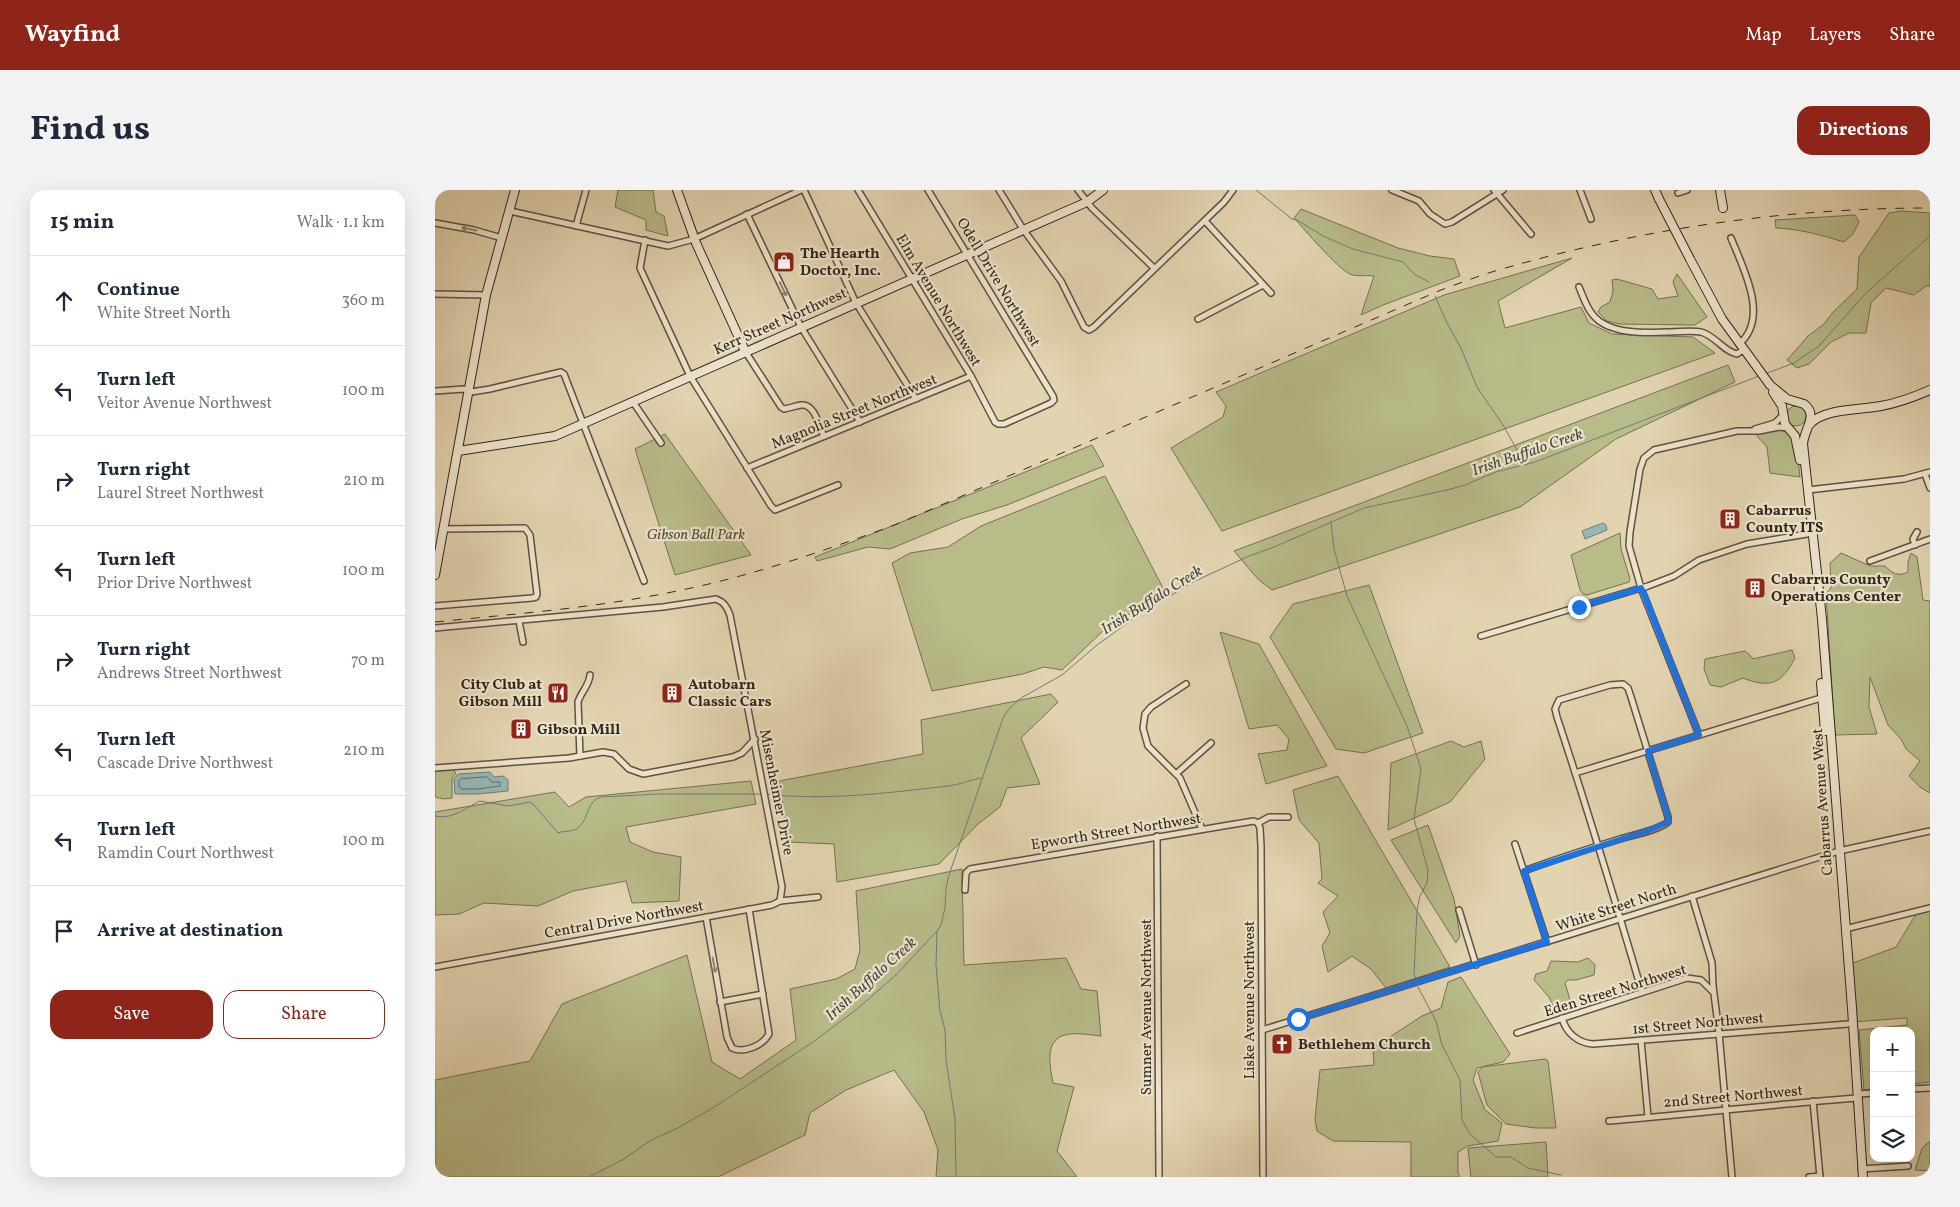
<!DOCTYPE html>
<meta charset="utf-8">
<style>
body{margin:0;font-family:Vollkorn,serif;background:#f2f2f3;color:#1f2937}
.controls{position:absolute;right:15px;bottom:15px;display:grid;overflow:hidden;border-radius:10px;box-shadow:0 5px 20px #0002}
.controls button{width:45px;height:45px;display:grid;place-items:center;padding:0;border:0;border-bottom:1px solid #e0e1e3;background:#fff;color:#1f2937;font:25px sans-serif}
.stop{position:absolute;width:15px;height:15px;margin:-11px;border:4px solid #1a73e8;border-radius:50%;background:#fff}
.stop.end{background:#1a73e8;border-color:#fff;box-shadow:0 1px 5px #0008}
.list{margin:0;padding:0;list-style:none}
h2{display:flex;justify-content:space-between;align-items:center;height:65px;margin:0;padding:0 20px;font-size:21px}
h2 small{font-size:16px;font-weight:400;color:#747a83}
.list li{display:grid;grid-template-columns:32px 1fr auto;gap:15px;align-items:center;box-sizing:border-box;height:90px;padding:0 20px;border-top:1px solid #e0e1e3}
.list b{display:block;font-size:19px;white-space:nowrap}
.list p{margin:0;font-size:16px;white-space:nowrap;color:#747a83}
.list em{font-size:16px;font-style:normal;color:#747a83}
.actions{display:flex;gap:10px;padding:15px 20px}
.actions a{flex:1;padding:11px 0;border:1px solid #8f2418;border-radius:15px;text-align:center;font-size:18px;color:#8f2418}
.actions .main{background:#8f2418;color:#fff}
.icon{flex:none;width:28px;height:28px;fill:none;stroke:currentColor;stroke-width:2;stroke-linecap:round;stroke-linejoin:round}
.map{position:relative;flex:none;width:1495px;height:987px;overflow:hidden;border-radius:15px}
header{display:flex;align-items:center;gap:30px;box-sizing:border-box;height:70px;padding:0 25px;background:#8f2418;color:#fff}
header strong{font-size:24px}
nav{display:flex;gap:28px;margin-inline-start:auto;font-size:18px}
.intro{display:flex;align-items:center;justify-content:space-between;box-sizing:border-box;height:120px;padding:0 30px}
h1{margin:0;font-size:35px}
.button{padding:12px 22px;border-radius:15px;background:#8f2418;color:#fff;font-size:18px;font-weight:700}
main{display:flex;gap:30px;padding:0 30px}
aside{flex:1;background:#fff;border-radius:15px;box-shadow:0 5px 20px #0002}
.map>svg:first-child{display:block}
.green{fill:#b8bc89;stroke:#747252}
.water{fill:#97b7b4;stroke:#6e7d77}
.lines{fill:none;stroke-linecap:round;stroke-linejoin:round}
.shore{stroke:#646f68;stroke-width:1}
.stream{stroke:#6e7d77;stroke-width:1}
.street-casing{stroke:#5e5240;stroke-width:8}
.secondary-casing{stroke:#31271b;stroke-width:10}
.street{stroke:#ede3cc;stroke-width:5}
.secondary{stroke:#ede3cc;stroke-width:8}
.rail{stroke:#31271b;stroke-width:1;stroke-dasharray:9 9;stroke-linecap:butt}
.secondary-bridge-casing{stroke:#31271b;stroke-width:10;stroke-linecap:butt}
.secondary-bridge{stroke:#ede3cc;stroke-width:8}
.oneway{stroke:#8f8574}
.route{stroke:#1a73e8;stroke-width:6}
.labels{text-anchor:middle;stroke-width:4.5;stroke-linejoin:round;paint-order:stroke}
.poi-label{font-size:15px;font-weight:bold;fill:#31271b;stroke:#ede3cc;text-anchor:start}
.street-label{font-size:15px;fill:#31271b;stroke:#ede3cc}
.park-label{font-size:15px;font-style:italic;fill:#534c36;stroke:#ede3cc}
.water-label{font-size:16px;font-style:italic;fill:#4a4b41;stroke:#ede3cc}
</style>
<header>
<strong>Wayfind</strong>
<nav><a>Map</a><a>Layers</a><a>Share</a></nav>
</header>
<div class="intro"><h1>Find us</h1><a class="button">Directions</a></div>
<main>
<aside>
<h2>15 min<small>Walk · 1.1 km</small></h2>
<ul class="list">
<li><svg class="icon" aria-label="ahead" viewBox="0 0 24 24"><path d="M12 20V5M6 11l6-6 6 6"/></svg><div><b>Continue</b><p>White Street North</p></div><em>360 m</em></li>
<li><svg class="icon" aria-label="left" viewBox="0 0 24 24"><path d="M17 20v-9H6M10 6l-5 5 5 5"/></svg><div><b>Turn left</b><p>Veitor Avenue Northwest</p></div><em>100 m</em></li>
<li><svg class="icon" aria-label="right" viewBox="0 0 24 24"><path d="M7 20v-9h11M14 6l5 5-5 5"/></svg><div><b>Turn right</b><p>Laurel Street Northwest</p></div><em>210 m</em></li>
<li><svg class="icon" aria-label="left" viewBox="0 0 24 24"><path d="M17 20v-9H6M10 6l-5 5 5 5"/></svg><div><b>Turn left</b><p>Prior Drive Northwest</p></div><em>100 m</em></li>
<li><svg class="icon" aria-label="right" viewBox="0 0 24 24"><path d="M7 20v-9h11M14 6l5 5-5 5"/></svg><div><b>Turn right</b><p>Andrews Street Northwest</p></div><em>70 m</em></li>
<li><svg class="icon" aria-label="left" viewBox="0 0 24 24"><path d="M17 20v-9H6M10 6l-5 5 5 5"/></svg><div><b>Turn left</b><p>Cascade Drive Northwest</p></div><em>210 m</em></li>
<li><svg class="icon" aria-label="left" viewBox="0 0 24 24"><path d="M17 20v-9H6M10 6l-5 5 5 5"/></svg><div><b>Turn left</b><p>Ramdin Court Northwest</p></div><em>100 m</em></li>
<li><svg class="icon" aria-label="arrive" viewBox="0 0 24 24"><path d="M6 21V4h12l-3 4 3 4H6"/></svg><div><b>Arrive at destination</b></div></li>
</ul>
<div class="actions"><a class="main">Save</a><a>Share</a></div>
</aside>
<div class="map">
<svg width="1495" height="987" viewBox="0 0 1495 987">
<rect width="100%" height="100%" fill="#e3d4b1"/>
<filter id="stains"><feTurbulence type="fractalNoise" baseFrequency=".004" numOctaves="4"/><feColorMatrix values="0 0 0 0 .2 0 0 0 0 .09 0 0 0 0 .02 0 0 0 .5 -.17"/></filter>
<radialGradient id="worn" r=".72"><stop offset=".6" stop-color="#630" stop-opacity="0"/><stop offset="1" stop-color="#630" stop-opacity=".3"/></radialGradient>
<g class="green">
<path d="M183,0h35l3,22 8,4 4,20 -22,-6v-10l-31,-13z"/>
<path d="M866,19l97,39 32,8 24,3 6,17 -77,29 -22,10 13,-39c-8,-1 -17,1 -24,-2 -12,-5 -45,-44 -56,-56z"/>
<path d="M1466,21l29,2v73h-4l-12,9 -28,-7 -15,15 -5,30h-17l-18,9 -22,22 -12,4 -10,-8 21,-24 16,-12 9,-12 24,-23 2,-32 30,-44z"/>
<path d="M1420,25l4,7 -6,12 -9,8c-23,-7 -44,-13 -68,-14l-1,-8z"/>
<path d="M1137,68l-74,43 7,27 76,-21 8,16 23,11 81,3 22,16 -493,178 -51,-83 52,-31 3,-11 -10,-14 228,-97z"/>
<path d="M1242,84l30,43 -12,8 -75,-1 -13,-3 -9,-9 3,-5 9,-5 3,-11 -1,-11 5,-1 35,10 6,10 20,-3 -5,-14z"/>
<path d="M1293,175l7,17 -119,57 -96,68 -248,83 -14,-11 -24,-28z"/>
<circle cx="1361" cy="226" r="10"/>
<path d="M1347,239l9,5 7,26 2,17 -30,-4 -3,-26 -10,-11 1,-3z"/>
<path d="M230,244l86,121 -76,20 -40,-126z"/>
<path d="M657,255l12,21 -97,39 -45,14 -72,30 -22,-2 -51,14 -2,-4z"/>
<path d="M670,286l60,116 -61,38 -42,40 -18,-3 -21,7 -91,17 -40,-128 18,-10 38,-6 33,-21z"/>
<path d="M1185,343l1,16 9,30 -1,3 -42,13 -4,-1 -3,-4 -9,-35z"/>
<path d="M1406,363l29,13h15c7,7 13,11 23,6v-10l3,-9 6,4 6,43 7,1v192l-10,-6 -11,-11 11,-15 -14,-12 -5,-10 -13,-14 -18,-48 -1,30 8,27 -42,1 -9,-141 5,-6 -1,-25z"/>
<path d="M934,395l54,148 -59,20 -28,-4 -66,-112 23,-33z"/>
<path d="M785,442l39,12 68,122 -61,18 -8,-30 29,-4 2,-11 -12,-14 -28,4z"/>
<path d="M1357,460l3,8c-13,25 -24,31 -52,20l-22,9 -11,-2 -6,-16 1,-10 40,-8 5,4 3,4z"/>
<path d="M616,504l7,8 -37,36 19,46 -33,4 -7,19 -22,17 -39,40 -102,18 -3,-38 -45,-2 -10,-61 144,-27 -2,-34z"/>
<path d="M1016,551l13,6 17,-6 4,18 -35,43 -62,28 3,-67z"/>
<path d="M17,579l4,4 -4,5v20l-8,1 -9,-2v-26z"/>
<path d="M903,586l112,191 -64,21 -15,-19 -19,-13 -24,16 -6,-26 8,-13 -7,-21 15,-16 -20,-13 4,-4 -3,-36 -20,-23 -6,-30z"/>
<path d="M316,591l5,23 -130,23 4,15 23,10 28,5 -2,44 -47,2 -6,-22 -53,10 -35,15 -54,-3 -25,11 -24,1v-103l120,-20 14,15 17,-10z"/>
<path d="M993,635l26,74 6,37 -4,7 -65,-103z"/>
<path d="M527,679l2,96 102,-7 15,31 16,2 4,45c-9,-1 -27,-4 -36,-1 -21,5 -15,32 -12,48l21,4 -17,64 20,26h-141l2,-27 -14,-38 -30,-42 -48,20 -36,23 -5,22 -87,42h-283v-97l95,-19 32,-57 125,-49 25,107 28,17 56,-39 -6,-51 46,-10 19,-10 5,-19 -4,-59z"/>
<path d="M1495,719v173l-19,2v-53h-37v57l-10,2 -5,-60 48,-5v-7l-54,4 -5,-57 48,-18 22,-36z"/>
<path d="M1153,768l7,7 -1,10 -18,5h-8l-3,3 7,24 -16,6 -7,-16 -15,-17 2,-6 11,-3 4,-10 27,1z"/>
<path d="M1026,787l49,77 -7,8 -26,6 -4,12 12,30 17,13 -4,18 -30,5 -10,6v21l2,4h-49v-35l-78,-1 -16,-10 -2,-12 5,-49 54,-5 -1,-17 49,-32 19,-8 7,-26z"/>
<path d="M1110,869l3,2 8,67h-20l-30,-4 -19,-19 -9,-33 4,-5z"/>
<path d="M1495,951v30l-15,-1 7,-22z"/>
<path d="M1111,952l2,35h-77l-3,-29z"/>
</g>
<g class="water">
<path d="M1168,333l3,2 1,5 -22,9 -3,-8z"/>
<path d="M55,582l4,5 9,-1 5,4v11l-30,3h-23l-1,-15 4,-5z"/>
</g>
<g class="lines">
<path class="shore" d="M52,587l5,5h8v4l-22,3h-16l-3,-2v-6l2,-2z"/>
<g class="stream">
<path d="M821,0l36,29 5,1 26,16 30,13 50,13 11,12 15,8"/>
<path d="M1000,106l12,27 14,25 16,39 26,38 22,39"/>
<path d="M1330,184l29,-11 25,-17 46,-52 65,-58"/>
<path d="M896,332l3,27 13,47 60,130 14,43 -7,50 14,51 -1,13 -7,13 -3,14 -3,64 2,5"/>
<path d="M330,604c61,7 122,-1 183,-8 11,-1 22,-6 33,-8"/>
<path d="M0,626c18,4 30,-8 45,-15l28,5 22,-4 4,3 24,28c7,-3 16,0 22,-7 9,-9 7,-25 21,-29l57,-3h103"/>
<path d="M502,742l-1,33 4,46 5,19 1,30 9,59 1,58"/>
<path d="M983,797l18,34 6,24 18,35 2,40 8,14 26,23h15l17,11 33,7"/>
<path d="M154,987l35,-18 27,-19 25,-11 40,-23 97,-64 44,-33 39,-34 41,-44 4,-6 4,-17 1,-20 3,-13 54,-157 5,-8 13,-12 41,-23 35,-30 43,-31 53,-32 56,-26 25,-9 90,-39 83,-18 18,-5 31,-13 39,-10 224,-86"/>
</g>
<g class="street-casing">
<g id="street">
<path d="M369,0l52,113 60,96"/>
<path d="M423,0l113,186 24,46 3,2h6l47,-21 3,-3 -1,-4 -125,-206"/>
<path d="M564,0l24,39 38,52 23,46 5,3 5,-3 130,-125 9,-12"/>
<path d="M643,0l14,18 62,60"/>
<path d="M957,0l27,11 11,13 15,10 7,-2 51,-32"/>
<path d="M1059,0l37,44"/>
<path d="M1145,0l11,29"/>
<path d="M1243,3l9,-3"/>
<path d="M75,21l158,35 26,-7 107,-49"/>
<path d="M312,24l54,113 59,95"/>
<path d="M770,31l66,72"/>
<path d="M0,33l39,7 28,8"/>
<path d="M141,36l10,-36"/>
<path d="M1296,48c12,30 39,80 8,106"/>
<path d="M210,50l-5,28 50,108 81,130 4,4 63,-25"/>
<path d="M1144,97c4,9 7,20 14,28 16,20 54,18 77,17 11,0 20,-2 31,0 15,4 23,20 36,22l6,-4"/>
<path d="M0,104l51,1"/>
<path d="M763,129l65,-34"/>
<path d="M310,161l36,56 3,2c6,-1 11,-3 17,-4 14,-2 18,22 23,31"/>
<path d="M0,201l29,-2 7,3 19,-3 71,-17 3,2 80,207"/>
<path d="M198,212l28,41"/>
<path d="M1320,239l20,-6 7,-7"/>
<path d="M312,278l224,-92"/>
<path d="M1490,284l5,14"/>
<path d="M1373,300l96,-11 26,-7"/>
<path d="M1480,355l-2,-6 4,-7"/>
<path d="M1435,371l60,-22"/>
<path d="M0,416l97,-8 4,-1 1,-3 -7,-59 -5,-7 -81,1"/>
<path d="M84,431l4,21"/>
<path d="M0,438l228,-21 53,-8c8,3 11,8 14,16l52,272 -2,14"/>
<path d="M1046,446l167,-50 26,-10 25,-16 48,-16 66,-11"/>
<path d="M751,494l-35,23 -6,7 -2,14 5,18 32,32 22,51"/>
<path d="M1264,545l-58,-147 -12,-42 1,-14 10,-63 4,-11 10,-8 83,-19h22l20,-4 9,1"/>
<path d="M145,566l-2,-54c3,-10 11,-16 12,-27"/>
<path d="M0,578l134,-10 34,-6 11,2 15,15 14,5 90,-17 9,-4 13,-14"/>
<path d="M742,583l34,-30"/>
<path d="M1140,583l249,-76"/>
<path d="M823,633l2,5 1,18 2,331"/>
<path d="M823,633l11,-6h19"/>
<path d="M722,646l2,341"/>
<path d="M1080,654l32,98"/>
<path d="M1089,681c32,-12 64,-22 96,-32 13,-4 39,-9 48,-17v-5l-37,-120 -3,-9 -5,-4 -13,1 -51,15 -4,9 2,8c30,91 58,183 85,275"/>
<path d="M530,700l1,-17 4,-4 6,-1 253,-43 25,-4 4,2"/>
<path d="M1257,706l20,67 1,23 6,47 13,144"/>
<path d="M1024,720l17,55"/>
<path d="M271,727l21,120 5,11c12,6 31,-3 37,-14l-20,-125"/>
<path d="M1410,739l85,-21"/>
<path d="M0,777l337,-62 8,-4 38,-4"/>
<path d="M285,812l43,-8"/>
<path d="M1127,828c4,15 16,25 31,26l255,-20"/>
<path d="M827,840l577,-179 91,-20"/>
<path d="M1082,843l170,-55 14,2 11,11"/>
<path d="M1206,850l7,77"/>
<path d="M1476,899l19,-1"/>
<path d="M1423,904l16,-1"/>
<path d="M1378,911l7,76"/>
<path d="M1174,931c83,-7 166,-17 249,-23"/>
<path d="M1426,979l47,-3"/>
<path d="M1374,987l11,-1"/>
</g>
</g>
<g class="secondary-casing">
<g id="secondary">
<path d="M242,0l19,53 49,108"/>
<path d="M1220,0l4,9"/>
<path d="M1285,0l3,18"/>
<path d="M1255,69l32,60 48,66 17,14 17,5c15,11 0,25 -1,40l19,175 30,389 11,169"/>
<path d="M1338,202l9,14 3,18 10,12 5,24"/>
<path d="M1375,234c14,-16 51,-14 71,-18 17,-3 33,-9 49,-16"/>
<path d="M23,261l97,-15 532,-234 16,-12"/>
<path d="M0,385l51,-280 29,-105"/>
<path d="M1386,493l4,48"/>
</g>
</g>
<use href="#street" class="street"/>
<use href="#secondary" class="secondary"/>
<path class="rail" d="M0,432c79,-8 159,-14 237,-30 77,-15 152,-41 225,-68l544,-234c22,-8 45,-17 68,-23 137,-39 279,-59 421,-59"/>
<g class="secondary-bridge-casing">
<path id="secondary-bridge" d="M1224,9l31,60"/>
</g>
<use href="#secondary-bridge" class="secondary-bridge"/>
</g>
<defs><path id="oneway-shaft" d="M-6 0H5M1.5-3L5.5 0L1.5 3" fill="none" stroke-width="1.6" stroke-linecap="round" stroke-linejoin="round" transform="scale(1.25)"/></defs>
<g class="oneway">
<use href="#oneway-shaft" transform="translate(34 39) rotate(-168)"/>
<use href="#oneway-shaft" transform="translate(348 99) rotate(65)"/>
<use href="#oneway-shaft" transform="translate(279 775) rotate(80)"/>
</g>
<g class="lines">
<path class="route" d="M863,829l249,-77 -23,-71 123,-40 21,-9v-5l-20,-66 51,-16 -55,-141 -3,-6 -62,19"/>
</g>
<defs>
<g id="shop-square" transform="scale(1.125)"><rect x="-9" y="-9" width="18" height="18" rx="4" fill="#8f2418" stroke="#ede3cc"/><path d="M-5-2.5h2.3a2.7 3.5 0 0 1 5.4 0H5L5.5 6h-11ZM-1.5-2.5h3a1.5 2.3 0 0 0-3 0Z" fill="#fff"/></g>
<g id="building-square" transform="scale(1.125)"><rect x="-9" y="-9" width="18" height="18" rx="4" fill="#8f2418" stroke="#ede3cc"/><path d="M-4-6H4V6H1V3H-1V6H-4ZM-2.5-4.3h1.7v1.8h-1.7ZM.8-4.3h1.7v1.8H.8ZM-2.5-1h1.7V.8h-1.7ZM.8-1h1.7V.8H.8Z" fill="#fff"/></g>
<g id="restaurant-square" transform="scale(1.125)"><rect x="-9" y="-9" width="18" height="18" rx="4" fill="#8f2418" stroke="#ede3cc"/><path d="M-5-6h1v4h1v-4h1v4h1v-4h1v5L-1.5 .5V6h-2V.5L-5-1ZM5-6V6H3V1.5H1.5Q1.5-4 5-6Z" fill="#fff"/></g>
<g id="church-square" transform="scale(1.125)"><rect x="-9" y="-9" width="18" height="18" rx="4" fill="#8f2418" stroke="#ede3cc"/><path d="M-1.2-6h2.4v3.5h3.3v2.4h-3.3V6h-2.4V-.1h-3.3v-2.4h3.3Z" fill="#fff"/></g>
</defs>
<g fill-rule="evenodd">
<use href="#shop-square" x="349" y="72"/>
<use href="#building-square" x="1295" y="329"/>
<use href="#building-square" x="1320" y="398"/>
<use href="#restaurant-square" x="123" y="503"/>
<use href="#building-square" x="237" y="503"/>
<use href="#building-square" x="86" y="539"/>
<use href="#church-square" x="847" y="854"/>
</g>
<g class="labels">
<g class="poi-label">
<text x="365" y="68">The Hearth<tspan x="365" dy="17">Doctor, Inc.</tspan></text>
<text x="1311" y="325">Cabarrus<tspan x="1311" dy="17">County ITS</tspan></text>
<text x="1336" y="394">Cabarrus County<tspan x="1336" dy="17">Operations Center</tspan></text>
<text x="107" y="499" text-anchor="end">City Club at<tspan x="107" dy="17">Gibson Mill</tspan></text>
<text x="253" y="499">Autobarn<tspan x="253" dy="17">Classic Cars</tspan></text>
<text x="102" y="544">Gibson Mill</text>
<text x="863" y="859">Bethlehem Church</text>
</g>
<g class="street-label">
<text transform="translate(564 92) rotate(59)" y="5">Odell Drive Northwest</text>
<text transform="translate(504 110) rotate(59)" y="5">Elm Avenue Northwest</text>
<text transform="translate(345 131) rotate(-24)" y="5">Kerr Street Northwest</text>
<text transform="translate(419 221) rotate(-22)" y="5">Magnolia Street Northwest</text>
<text transform="translate(342 602) rotate(79)" y="5">Misenheimer Drive</text>
<text transform="translate(1387 612) rotate(-94)" y="5">Cabarrus Avenue West</text>
<text transform="translate(681 641) rotate(-9)" y="5">Epworth Street Northwest</text>
<text transform="translate(1181 717) rotate(-18)" y="5">White Street North</text>
<text transform="translate(189 729) rotate(-10)" y="5">Central Drive Northwest</text>
<text transform="translate(1180 800) rotate(-17)" y="5">Eden Street Northwest</text>
<text transform="translate(814 810) rotate(-90)" y="5">Liske Avenue Northwest</text>
<text transform="translate(711 817) rotate(-90)" y="5">Sumner Avenue Northwest</text>
<text transform="translate(1263 833) rotate(-5)" y="5">1st Street Northwest</text>
<text transform="translate(1298 906) rotate(-5)" y="5">2nd Street Northwest</text>
</g>
<g class="park-label">
<text x="261" y="349">Gibson Ball Park</text>
</g>
<g class="water-label">
<text transform="translate(1092 261) rotate(-19)" y="6">Irish Buffalo Creek</text>
<text transform="translate(716 409) rotate(-32)" y="6">Irish Buffalo Creek</text>
<text transform="translate(435 788) rotate(-42)" y="6">Irish Buffalo Creek</text>
</g>
</g>
<rect width="100%" height="100%" filter="url(#stains)"/>
<rect width="100%" height="100%" fill="url(#worn)"/>
</svg>
<div class="controls">
<button>+</button>
<button>−</button>
<button><svg class="icon" aria-label="layers" viewBox="0 0 24 24"><path d="M12 4l9 5-9 5-9-5zM3 14l9 5 9-5"/></svg></button>
</div>
<div class="stop" style="left:863px;top:829px"></div>
<div class="stop end" style="left:1144px;top:417px"></div>
</div>
</main>
